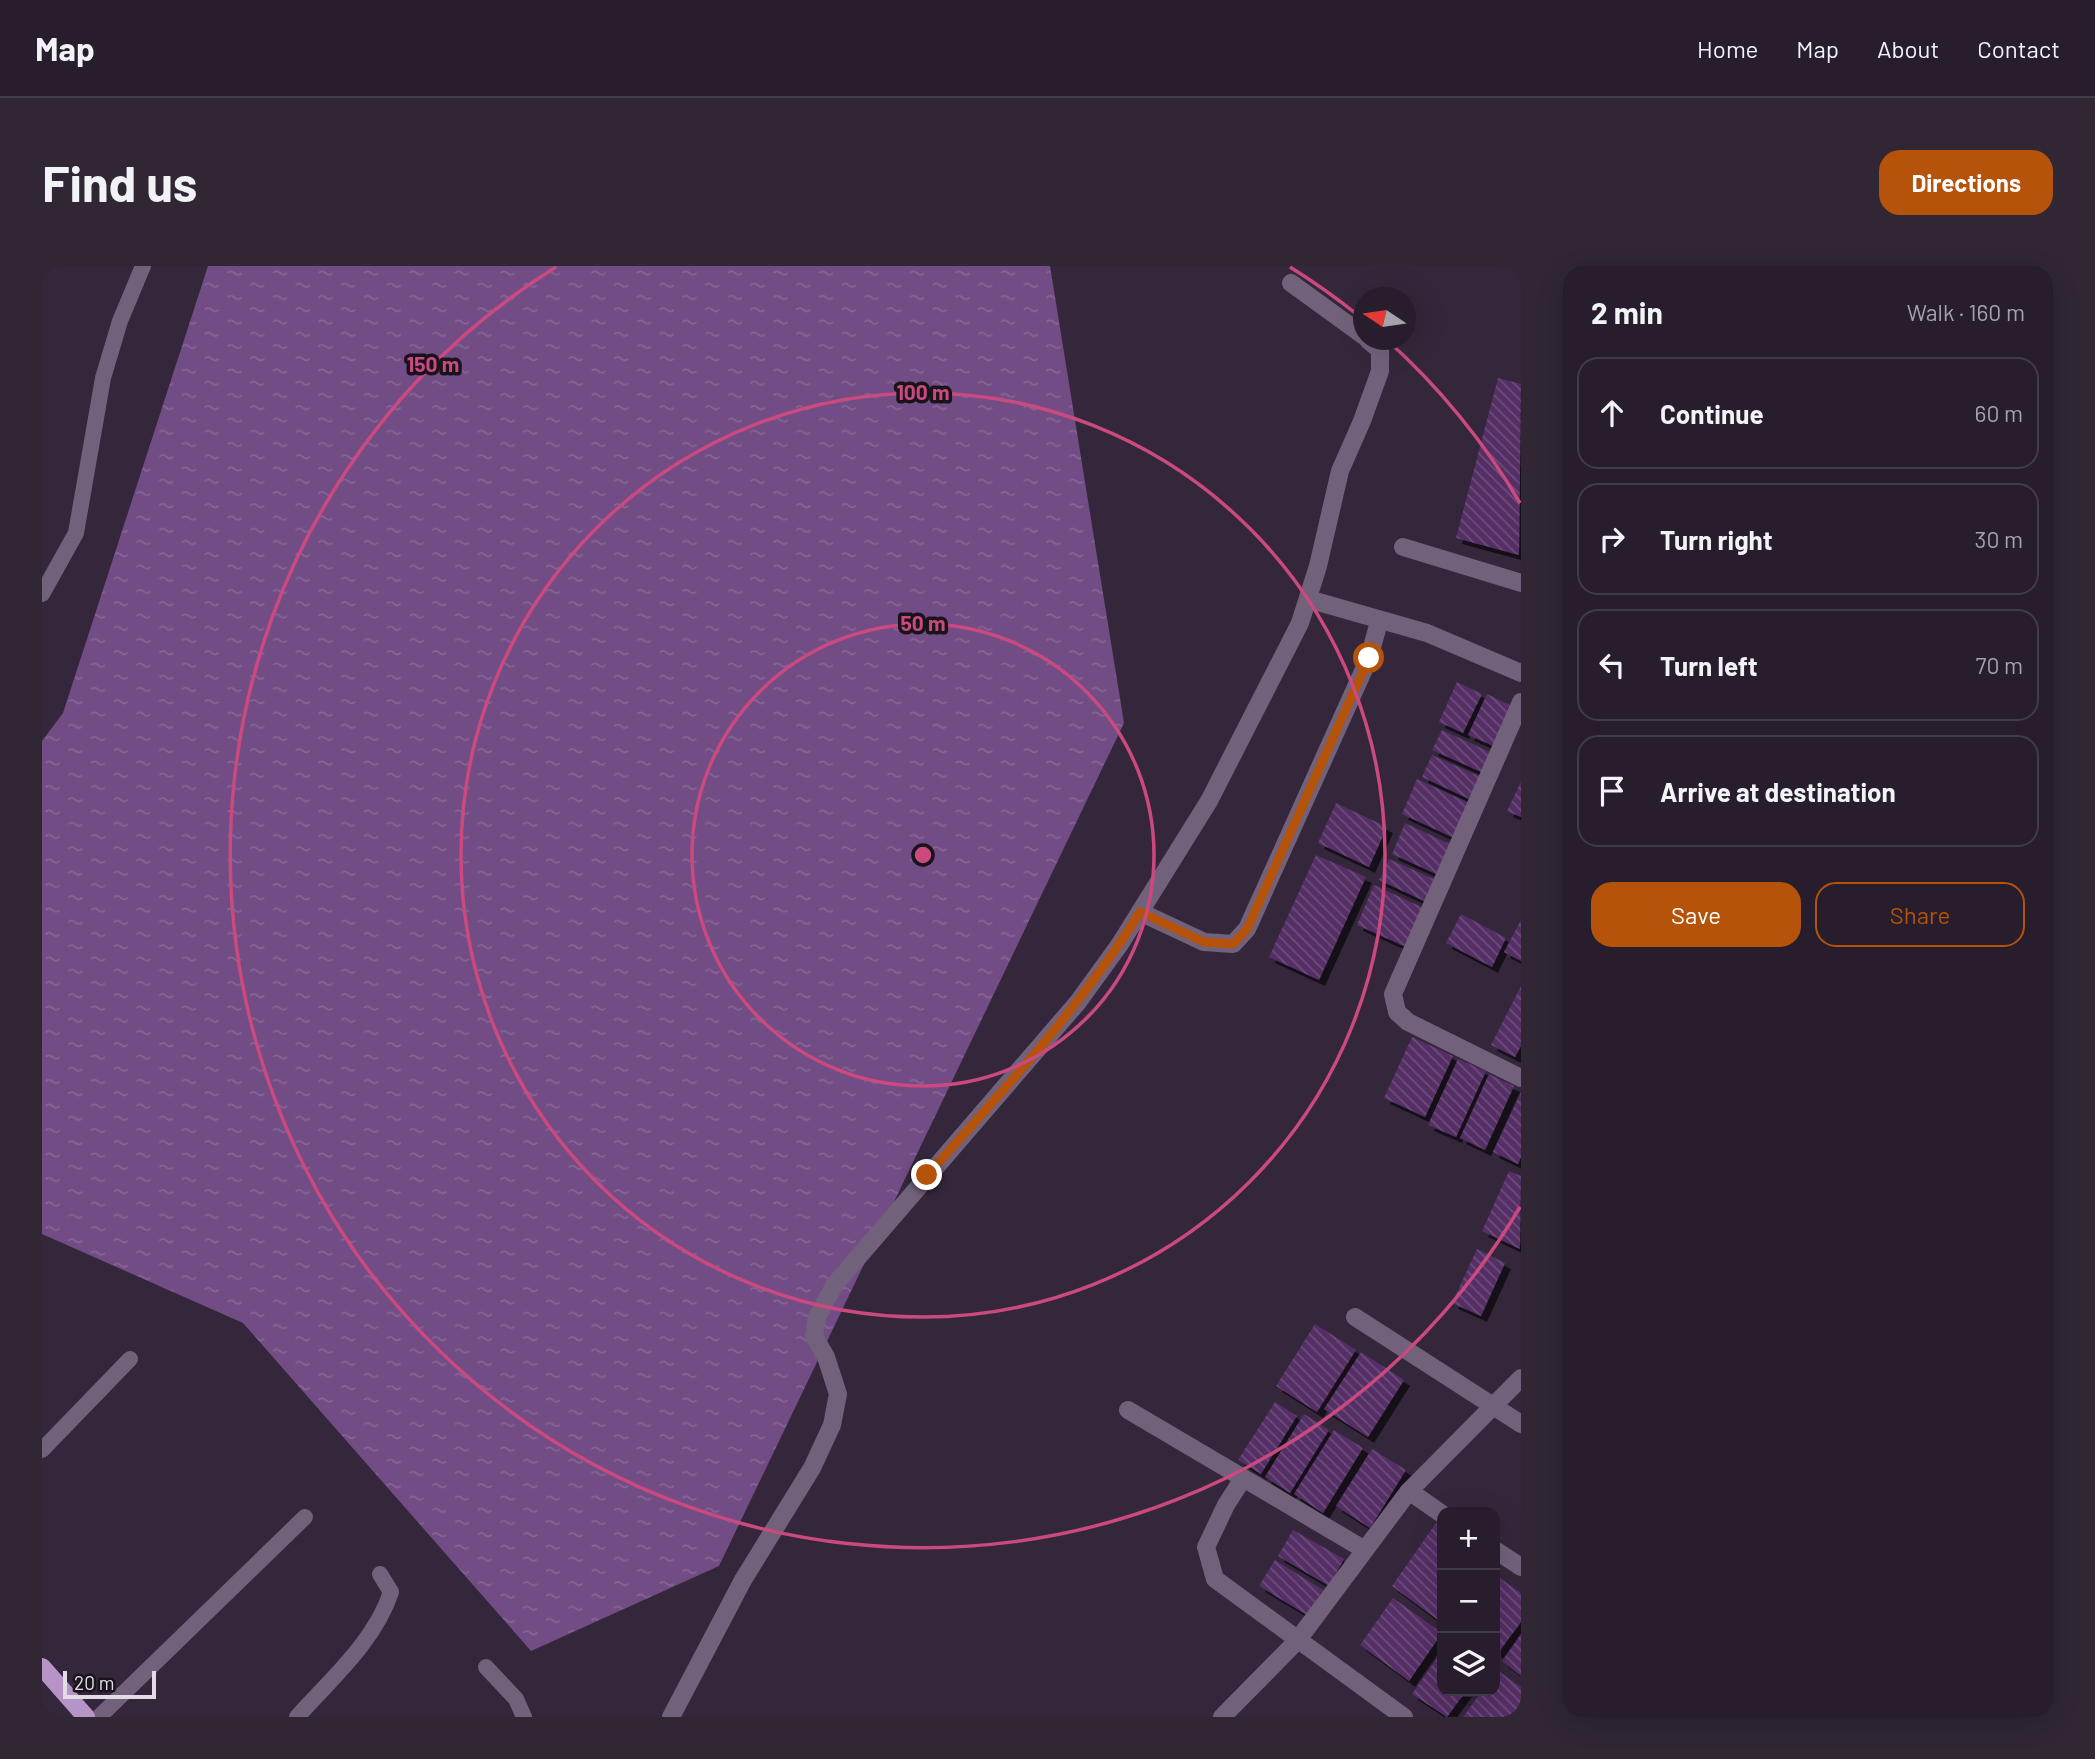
<!DOCTYPE html>
<meta charset="utf-8">
<style>
body{margin:0;font-family:Barlow,sans-serif;background:#302634;color:#f1f3f6}
.controls{position:absolute;right:21px;bottom:21px;display:grid;overflow:hidden;border-radius:14px;box-shadow:0 7px 28px #0002}
.controls button{width:63px;height:63px;display:grid;place-items:center;padding:0;border:0;border-bottom:2px solid #443b48;background:#281d2c;color:#f1f3f6;font:35px sans-serif}
.compass{position:absolute;left:1311px;top:21px;width:63px;height:63px;border-radius:50%;background:#281d2c;box-shadow:0 7px 28px #0002;rotate:283deg}
.scale{position:absolute;left:21px;bottom:18px;width:93px;box-sizing:border-box;padding-left:7px;border:4px solid #e4dbe8;border-top:0;font-size:19px;line-height:24px;white-space:nowrap;color:#e4dbe8;-webkit-text-stroke:5px #19131c;paint-order:stroke}
.stop{position:absolute;width:21px;height:21px;margin:-16px;border:5px solid #b45309;border-radius:50%;background:#fff}
.stop.end{background:#b45309;border-color:#fff;box-shadow:0 2px 7px #0008}
.list{margin:0;padding:0;list-style:none}
h2{display:flex;justify-content:space-between;align-items:center;height:91px;margin:0;padding:0 28px;font-size:30px}
h2 small{font-size:23px;font-weight:400;color:#a5a2a9}
.list li{display:grid;grid-template-columns:46px 1fr auto;gap:21px;align-items:center;box-sizing:border-box;height:112px;margin:0 14px 14px;padding:0 14px;border:2px solid #443b48;border-radius:21px}
.list b{display:block;font-size:26px;white-space:nowrap}
.list em{font-size:23px;font-style:normal;color:#a5a2a9}
.actions{display:flex;gap:14px;padding:21px 28px}
.actions a{flex:1;padding:16px 0;border:2px solid #b45309;border-radius:21px;text-align:center;font-size:24px;color:#b45309}
.actions .main{background:#b45309;color:#fff}
.icon{flex:none;width:38px;height:38px;fill:none;stroke:currentColor;stroke-width:2;stroke-linecap:round;stroke-linejoin:round}
.map{position:relative;flex:none;width:1479px;height:1451px;overflow:hidden;border-radius:21px}
header{display:flex;align-items:center;gap:42px;box-sizing:border-box;height:98px;padding:0 35px;background:#281d2c;border-bottom:2px solid #443b48}
header strong{font-size:33px}
nav{display:flex;gap:38px;margin-inline-start:auto;font-size:24px}
.intro{display:flex;align-items:center;justify-content:space-between;box-sizing:border-box;height:168px;padding:0 42px}
h1{margin:0;font-size:49px}
.button{padding:18px 32px;border-radius:21px;background:#b45309;color:#fff;font-size:24px;font-weight:700}
main{display:flex;gap:42px;padding:0 42px}
aside{flex:1;background:#281d2c;border-radius:21px;box-shadow:0 7px 28px #0002}
.map>svg:first-child{display:block}
.water{fill:url(#water-ripples)}
.building{fill:url(#building-back-hatch);filter:url(#shadow)}
.lines{fill:none;stroke-linecap:round;stroke-linejoin:round}
.lane{stroke:#72617b;stroke-width:16}
.street{stroke:#72617b;stroke-width:18}
.primary{stroke:#b794c8;stroke-width:18}
.route{stroke:#b45309;stroke-width:9}
.ring{fill:none;stroke:#ca497e;stroke-width:3.5}
.centre{fill:#ca497e;stroke:#19131c;stroke-width:3.5}
.ring-label{font-size:21px;text-anchor:middle;font-weight:bold;fill:#ca497e;stroke:#19131c;stroke-width:7;stroke-linejoin:round;paint-order:stroke}
</style>
<header>
<strong>Map</strong>
<nav><a>Home</a><a>Map</a><a>About</a><a>Contact</a></nav>
</header>
<div class="intro"><h1>Find us</h1><a class="button">Directions</a></div>
<main>
<div class="map">
<svg width="1479" height="1451" viewBox="0 0 1479 1451">
<defs>
<pattern id="water-ripples" width="26" height="14" patternUnits="userSpaceOnUse" patternTransform="scale(1.75)"><rect width="26" height="14" fill="#724c85"/><path d="M2 4q2-2 4 0t4 0M15 11q2-2 4 0t4 0" fill="none" stroke="#866596"/></pattern>
<pattern id="building-back-hatch" width="6" height="6" patternUnits="userSpaceOnUse" patternTransform="scale(1.75)"><rect width="6" height="6" fill="#542f65"/><path d="M-1 5l2 2M0 0l6 6M5-1l2 2" fill="none" stroke="#6c4d7b"/></pattern>
<filter id="shadow"><feDropShadow dx="6" dy="6" stdDeviation="0" flood-color="#0009"/></filter>
</defs>
<rect width="100%" height="100%" fill="#35273b"/>
<path class="water" d="M166,0h842l74,457 -405,843 -188,85 -288,-328 -201,-89v-493l21,-28z"/>
<g class="building">
<path d="M1456,112l23,6 -2,171 -63,-17z"/>
<path d="M1415,416l25,12 -19,39 -24,-11z"/>
<path d="M1445,428l27,13 -18,40 -28,-12z"/>
<path d="M1400,464l48,22 -9,20 -49,-22z"/>
<path d="M1390,489l49,22 -10,23 -49,-23z"/>
<path d="M1375,513l52,24 -15,35 -52,-24z"/>
<path d="M1479,516v35l-14,-6z"/>
<path d="M1294,537l51,24 -18,40 -51,-24z"/>
<path d="M1363,557l45,21 -14,30 -44,-20z"/>
<path d="M1274,589l50,22 -47,103 -50,-23z"/>
<path d="M1347,593l47,21 -10,22 -47,-22z"/>
<path d="M1332,619l50,23 -18,39 -49,-22z"/>
<path d="M1419,648l45,24 -14,29 -46,-24z"/>
<path d="M1479,654v41l-17,-9z"/>
<path d="M1479,720v60l-6,11 -24,-12z"/>
<path d="M1370,771l41,19 -28,61 -41,-19z"/>
<path d="M1416,793l28,12 -30,66 -28,-12z"/>
<path d="M1447,808l25,12 -29,64 -25,-12z"/>
<path d="M1479,826v65l-3,7 -25,-12z"/>
<path d="M1467,905l12,5 -1,73 -38,-18z"/>
<path d="M1435,983l28,14 -24,53 -29,-13z"/>
<path d="M1273,1058l41,26 -39,62 -41,-26z"/>
<path d="M1319,1086l43,28 -36,57 -44,-28z"/>
<path d="M1233,1136l22,14 -36,58 -23,-14z"/>
<path d="M1262,1148l25,16 -39,63 -25,-16z"/>
<path d="M1292,1164l29,18 -40,65 -29,-19z"/>
<path d="M1330,1183l34,21 -36,58 -34,-22z"/>
<path d="M1394,1257l6,5v95l-50,-37z"/>
<path d="M1251,1264l51,29 -15,27 -51,-30z"/>
<path d="M1233,1294l48,30 -16,25 -48,-29z"/>
<path d="M1455,1310l24,17v29l-23,31 -3,-2z"/>
<path d="M1351,1332l49,35 -33,48 -49,-36z"/>
<path d="M1479,1368v42l-19,-15z"/>
<path d="M1400,1385v40h24l-19,26 -35,-23z"/>
<path d="M1455,1404l24,17v16l-10,14h-48l19,-26h13z"/>
</g>
<g class="lines">
<g class="lane">
<path d="M0,328l34,-61 27,-155 17,-57 23,-55"/>
<path d="M0,1184l88,-91"/>
<path d="M444,1401l30,32 8,18"/>
<path d="M57,1451l206,-200"/>
<path d="M255,1451c34,-38 78,-76 94,-125l-11,-18"/>
</g>
<g class="street">
<path d="M1249,17l73,53"/>
<path d="M1361,281l118,36"/>
<path d="M1266,333l119,34 94,40"/>
<path d="M1479,436l-128,292 4,18 11,10 113,56"/>
<path d="M1098,646l64,30 29,2 14,-15 122,-271 10,-36"/>
<path d="M1313,1051l166,107"/>
<path d="M1086,1144l237,140"/>
<path d="M1200,1214l-16,25 -20,42 9,32 189,138"/>
<path d="M1367,1225l33,23"/>
<path d="M1453,1284l26,17"/>
<path d="M629,1451l72,-137 69,-112 20,-43 6,-31 -12,-37 -12,-21 3,-19 18,-33 243,-282 42,-58 89,-143 91,-178 18,-57 22,-95 22,-50 18,-50v-21l-12,-10"/>
<path d="M1180,1451l75,-76 112,-150 112,-113"/>
</g>
<path class="primary" d="M0,1401l44,50"/>
</g>
<g class="lines">
<path class="route" d="M885,909c76,-84 153,-167 213,-263l64,30 29,2 14,-15 122,-271"/>
</g>
<g class="ring">
<circle cx="881" cy="589" r="231"/>
<circle cx="881" cy="589" r="462"/>
<path d="M1478 941A693 693 0 1 1 514 1M1248 1A693 693 0 0 1 1317 50M1345 74A693 693 0 0 1 1478 237"/>
</g>
<circle cx="881" cy="589" r="10" class="centre"/>
<g class="ring-label">
<text x="391" y="106">150 m</text>
<text x="881" y="134">100 m</text>
<text x="881" y="365">50 m</text>
</g>
</svg>
<div class="controls">
<button>+</button>
<button>−</button>
<button><svg class="icon" aria-label="layers" viewBox="0 0 24 24"><path d="M12 4l9 5-9 5-9-5zM3 14l9 5 9-5"/></svg></button>
</div>
<svg class="compass" viewBox="-18 -18 36 36"><path d="M0-13l5 13h-10z" fill="#e53935"/><path d="M0 13l5-13h-10z" fill="#a5a2a9"/></svg>
<div class="scale">20 m</div>
<div class="stop" style="left:1327px;top:392px"></div>
<div class="stop end" style="left:885px;top:909px"></div>
</div>
<aside>
<h2>2 min<small>Walk · 160 m</small></h2>
<ul class="list">
<li><svg class="icon" aria-label="ahead" viewBox="0 0 24 24"><path d="M12 20V5M6 11l6-6 6 6"/></svg><div><b>Continue</b></div><em>60 m</em></li>
<li><svg class="icon" aria-label="right" viewBox="0 0 24 24"><path d="M7 20v-9h11M14 6l5 5-5 5"/></svg><div><b>Turn right</b></div><em>30 m</em></li>
<li><svg class="icon" aria-label="left" viewBox="0 0 24 24"><path d="M17 20v-9H6M10 6l-5 5 5 5"/></svg><div><b>Turn left</b></div><em>70 m</em></li>
<li><svg class="icon" aria-label="arrive" viewBox="0 0 24 24"><path d="M6 21V4h12l-3 4 3 4H6"/></svg><div><b>Arrive at destination</b></div></li>
</ul>
<div class="actions"><a class="main">Save</a><a>Share</a></div>
</aside>
</main>
